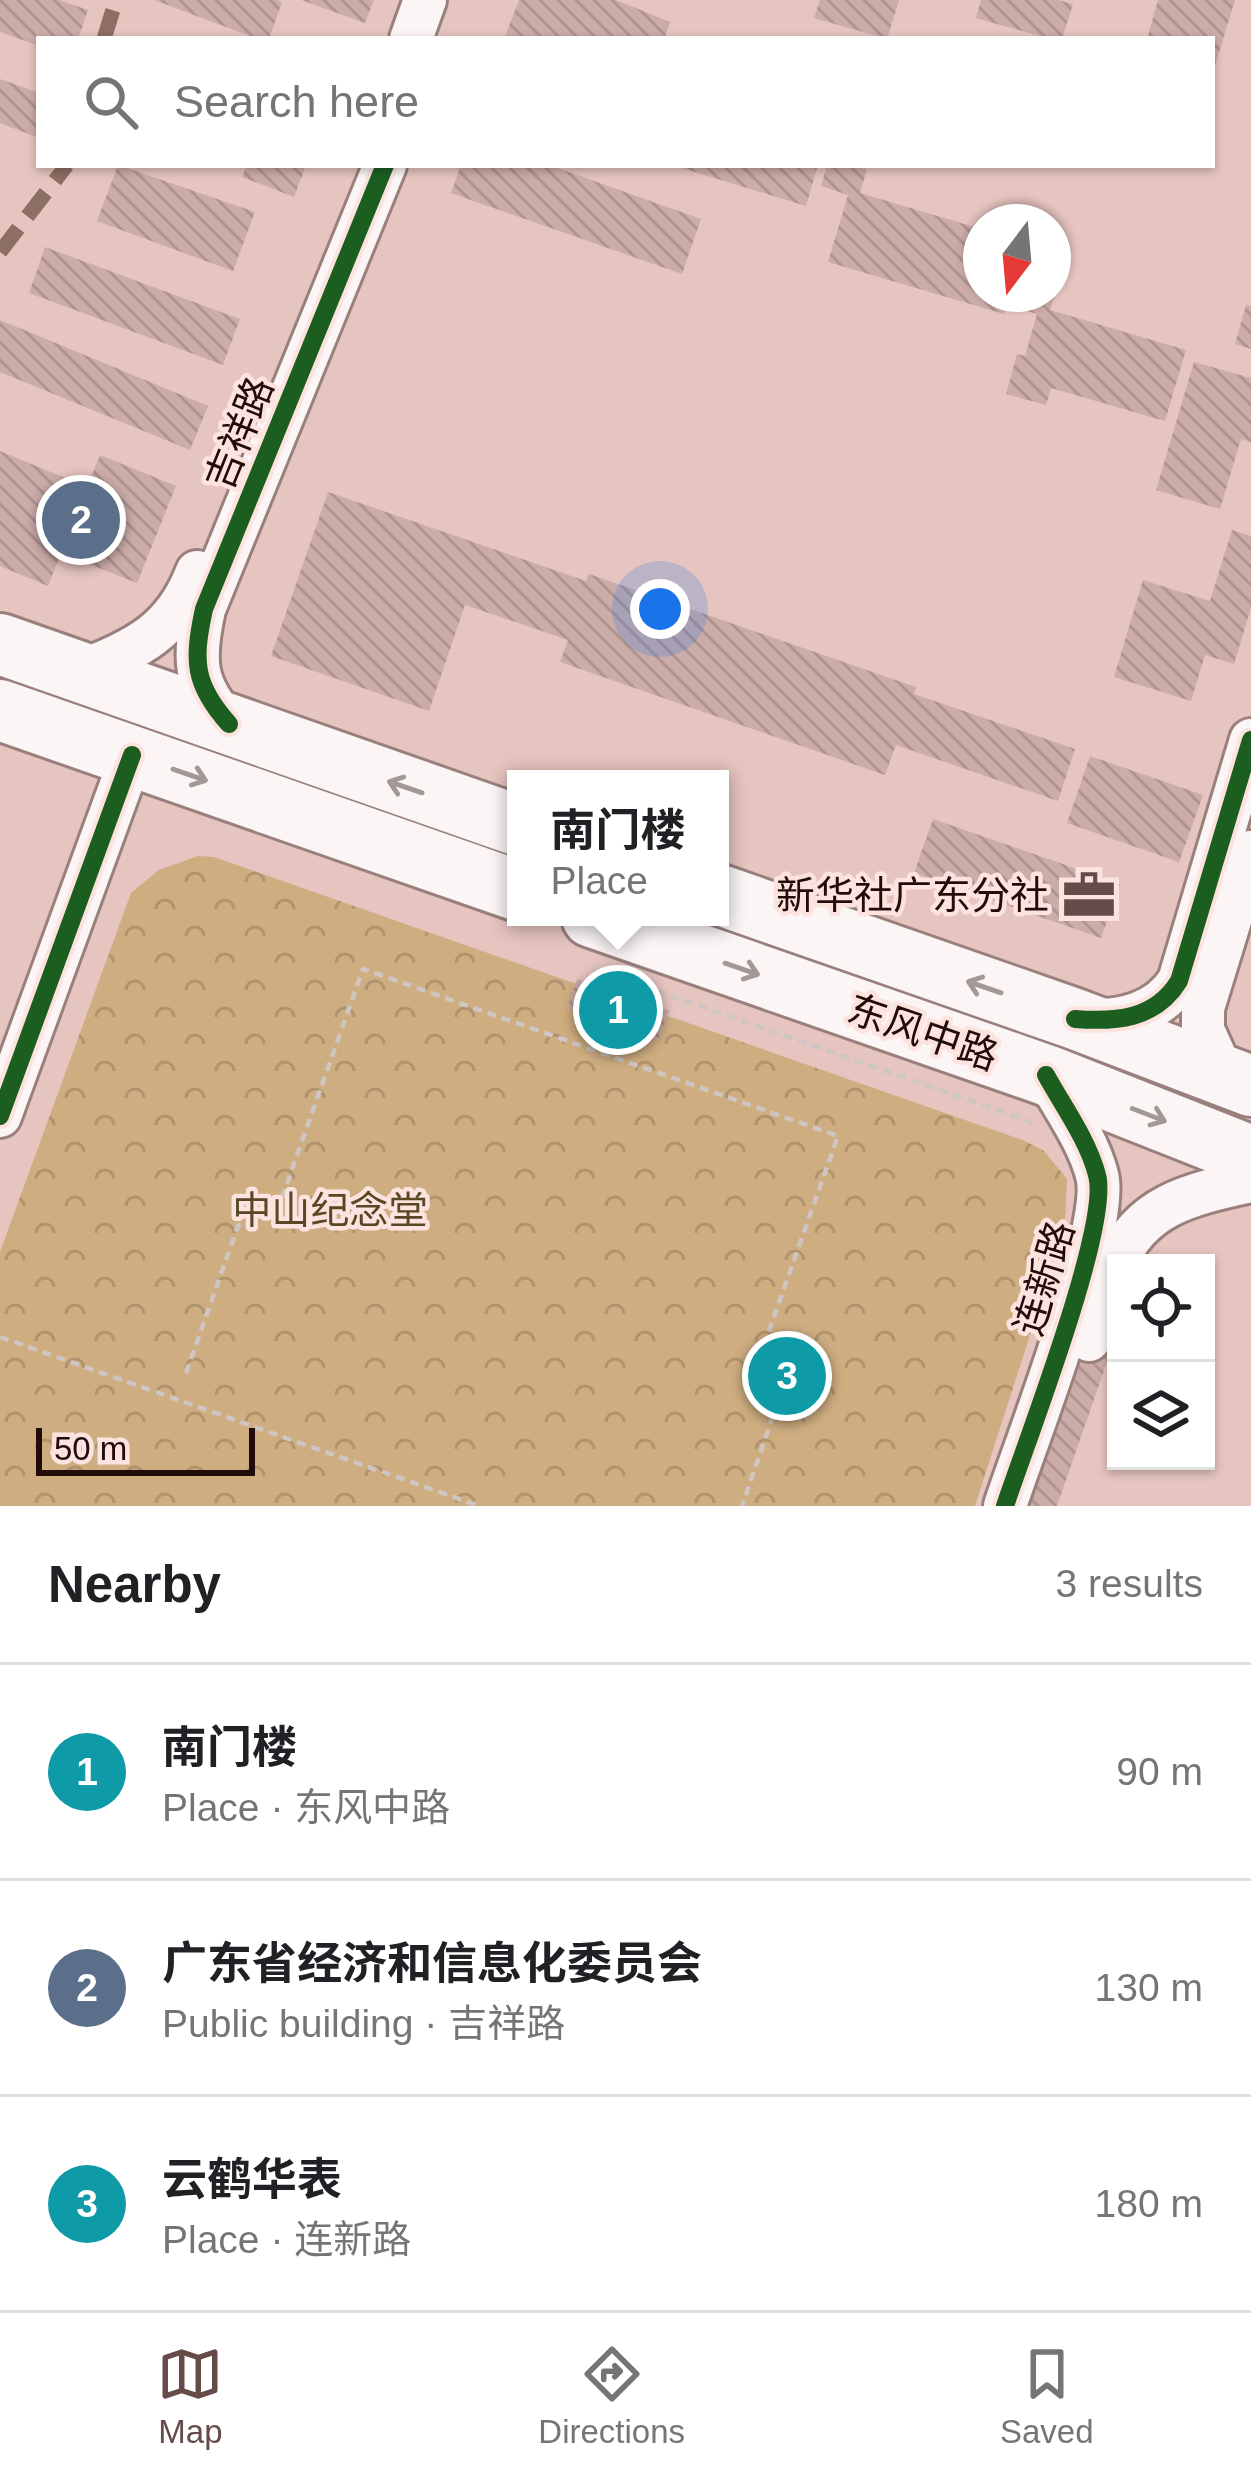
<!DOCTYPE html>
<meta charset="utf-8">
<style>
body{margin:0;font-family:Helvetica,"Noto Sans SC",sans-serif;background:#f6f6f6;color:#202124}
.controls{position:absolute;right:36px;bottom:36px;display:grid;overflow:hidden;border-radius:0px;box-shadow:0 3px 9px #0004}
.controls button{width:108px;height:108px;display:grid;place-items:center;padding:0;border:0;border-bottom:3px solid #e0e0e0;background:#fff;color:#202124;font:60px sans-serif}
.compass{position:absolute;left:963px;top:204px;width:108px;height:108px;border-radius:50%;background:#fff;box-shadow:0 3px 9px #0004;rotate:196deg}
.scale{position:absolute;left:36px;bottom:30px;width:219px;box-sizing:border-box;padding-left:12px;border:6px solid #210c0a;border-top:0;font-size:33px;line-height:42px;white-space:nowrap;color:#210c0a;-webkit-text-stroke:9px #fde3df;paint-order:stroke}
.you{position:absolute;left:660px;top:609px;width:42px;height:42px;margin:-30px;border:9px solid #fff;border-radius:50%;background:#1a73e8;box-shadow:0 0 0 18px #1a73e833}
.badge{display:grid;place-items:center;width:78px;height:78px;border-radius:50%;background:#664c49;color:#fff;font-size:39px;font-weight:700}
.pin{position:absolute;translate:-50% -50%;border:6px solid #fff;box-shadow:0 3px 12px #0006}
.popup{position:absolute;left:507px;top:770px;width:222px;height:156px;box-sizing:border-box;display:grid;place-content:center;border-radius:0px;background:#fff;filter:drop-shadow(0 3px 9px #0005);font-size:39px;white-space:nowrap;color:#757577}
.popup b{font-size:45px;color:#202124}
.popup::after{content:'';position:absolute;left:50%;top:100%;margin-left:-24px;border:24px solid transparent;border-top-color:#fff}
.list{margin:0;padding:0;list-style:none}
h2{display:flex;justify-content:space-between;align-items:center;height:156px;margin:0;padding:0 48px;font-size:51px}
h2 small{font-size:39px;font-weight:400;color:#757577}
.list li{display:grid;grid-template-columns:78px 1fr auto;gap:36px;align-items:center;box-sizing:border-box;height:216px;padding:0 48px;border-top:3px solid #e0e0e0}
.list b{display:block;font-size:45px;white-space:nowrap}
.list p{margin:0;font-size:39px;white-space:nowrap;color:#757577}
.list em{font-size:39px;font-style:normal;color:#757577}
.icon{flex:none;width:66px;height:66px;fill:none;stroke:currentColor;stroke-width:2;stroke-linecap:round;stroke-linejoin:round}
.map{position:relative;flex:none;width:1251px;height:1506px;overflow:hidden}
.search{position:absolute;background:#fff;box-shadow:0 3px 9px #0004;left:36px;right:36px;top:36px;height:132px;display:flex;align-items:center;gap:30px;box-sizing:border-box;padding:0 42px;border-radius:0px;color:#757577;font-size:45px}
.sheet{height:804px;background:#fff}
nav{display:flex;justify-content:space-around;align-items:center;box-sizing:border-box;height:168px;border-top:3px solid #e0e0e0;background:#fff;font-size:33px;color:#757577}
nav a{display:grid;justify-items:center;gap:6px}
nav .on{color:#664c49}
.map>svg:first-child{display:block}
.forest{fill:url(#forest-crowns)}
.building{fill:url(#building-back-hatch)}
.lines{fill:none;stroke-linecap:round;stroke-linejoin:round}
.minor-casing{stroke:#99807d;stroke-width:48}
.highway-casing{stroke:#99807d;stroke-width:66}
.path{stroke:#cfc5c3;stroke-width:4.5;stroke-dasharray:9 6;stroke-linecap:butt}
.minor{stroke:#fbf6f5;stroke-width:42}
.highway{stroke:#fbf6f5;stroke-width:60}
.quiet{stroke:#8d6e63;stroke-width:15;stroke-dasharray:30 15;stroke-linecap:butt}
.cycleway-casing{stroke:#fde3df;stroke-width:26}
.cycleway{stroke:#1b5e20;stroke-width:18}
.oneway{stroke:#a49897}
.labels{text-anchor:middle;stroke-width:9;stroke-linejoin:round;paint-order:stroke}
.street-label{font-size:39px;fill:#210c0a;stroke:#fde3df}
.poi-label{font-size:39px;fill:#210c0a;stroke:#fde3df;text-anchor:end}
.park-label{font-size:39px;fill:#574823;stroke:#fde3df}
</style>
<div class="map">
<svg width="1251" height="1506" viewBox="0 0 1251 1506">
<defs>
<pattern id="forest-crowns" width="20" height="18" patternUnits="userSpaceOnUse" patternTransform="scale(3)"><rect width="20" height="18" fill="#cead80"/><path d="M2 6a3 3 0 1 1 6 0M12 15a3 3 0 1 1 6 0" fill="none" stroke="#b1946d"/></pattern>
<pattern id="building-back-hatch" width="6" height="6" patternUnits="userSpaceOnUse" patternTransform="scale(3)"><rect width="6" height="6" fill="#ccaca8"/><path d="M-1 5l2 2M0 0l6 6M5-1l2 2" fill="none" stroke="#af938f"/></pattern>
</defs>
<rect width="100%" height="100%" fill="#e6c4bf"/>
<path class="forest" d="M198,856l16,1 811,284 19,10 23,28 -2,47 -90,280h-975v-254l131,-359 28,-23z"/>
<g class="building">
<path d="M0,0h59l29,10 -10,29h-39v7l-39,-14z"/>
<path d="M154,0h123l5,2 -13,37h-11z"/>
<path d="M301,0h73l-9,23z"/>
<path d="M519,0h97l54,22 -6,17h-160z"/>
<path d="M820,0h79l-12,39 -73,-21z"/>
<path d="M981,0h77l15,4 -11,35h-12l-74,-21z"/>
<path d="M1158,0h77l-22,72 -1,-33h-65z"/>
<path d="M0,79l39,14v45l-39,-15z"/>
<path d="M118,165l137,47 -22,59 -136,-50z"/>
<path d="M247,165h59l-12,32 -52,-20z"/>
<path d="M461,165h88l152,54 -19,55 -231,-81z"/>
<path d="M672,165h146l-12,41z"/>
<path d="M827,165l40,4 -7,24 121,36v65h29l-6,20 -176,-52 20,-67 -27,-9z"/>
<path d="M45,247l195,72 -17,46 -194,-72z"/>
<path d="M1017,294h38l-5,16 136,40 -21,71 -114,-33 -5,17 -40,-11 11,-40 8,2 12,-42 -24,-7z"/>
<path d="M1246,305l5,1v43l-16,-5z"/>
<path d="M0,320l208,86 -18,44 -190,-78z"/>
<path d="M1194,362l57,16v64l-10,-3 -21,70 -64,-19z"/>
<path d="M0,451l87,36 13,-32 76,31 -39,97 -76,-30 -13,33 -48,-20z"/>
<path d="M328,492l258,89 3,-7 327,113 -2,7 161,55 -17,52 -162,-56 -11,30 -325,-113 8,-22 -103,-35 -36,106 -158,-55z"/>
<path d="M1232,530l19,6v72l-17,56 -29,-9 -14,46 -77,-24 29,-97 67,21z"/>
<path d="M1090,756l113,39 -24,67 -112,-39z"/>
<path d="M933,819l187,65 -19,54 -187,-65z"/>
<path d="M577,979l92,32 -11,29 -91,-32z"/>
<path d="M1094,1201l61,21 -14,41h-25v73l-59,170h-68z"/>
</g>
<g class="lines">
<g class="minor-casing">
<g id="minor">
<path d="M411,39l14,-39"/>
<path d="M82,671c56,-23 92,-39 115,-99"/>
<path d="M229,724c-36,-40 -36,-64 -25,-115l181,-444"/>
<path d="M1087,1020c35,2 72,-7 92,-39l72,-241"/>
<path d="M1223,1074l-20,-44v-22l48,-156"/>
<path d="M0,1116l132,-361"/>
<path d="M1116,1263c26,-60 77,-69 135,-82"/>
<path d="M1089,1340l27,-76"/>
<path d="M1005,1506c20,-61 106,-281 92,-331 -9,-35 -34,-69 -51,-100"/>
</g>
</g>
<g class="highway-casing">
<g id="highway">
<path d="M0,644l516,181"/>
<path d="M0,710l516,180"/>
<path d="M720,895l355,124 176,67"/>
<path d="M592,917l454,158 205,81"/>
</g>
</g>
<g class="path">
<path d="M628,981l398,139 8,6"/>
<path d="M601,1052l27,-73"/>
<path d="M0,1337l479,169"/>
<path d="M186,1373l52,-147 41,-20 84,-237 475,167 -84,237 24,29 -36,104"/>
</g>
<use href="#minor" class="minor"/>
<use href="#highway" class="highway"/>
<g class="quiet">
<path d="M104,39l12,-39"/>
<path d="M0,252l67,-87"/>
</g>
<g class="cycleway-casing">
<g id="cycleway">
<path d="M229,724c-36,-40 -36,-64 -25,-115l181,-444"/>
<path d="M1075,1019c40,3 80,1 104,-38l72,-241"/>
<path d="M0,1116l132,-361"/>
<path d="M1005,1506c20,-61 106,-281 92,-331 -9,-35 -34,-69 -51,-100"/>
</g>
</g>
<use href="#cycleway" class="cycleway"/>
</g>
<defs><path id="oneway-shaft" d="M-6 0H5M1.5-3L5.5 0L1.5 3" fill="none" stroke-width="1.6" stroke-linecap="round" stroke-linejoin="round" transform="scale(3)"/></defs>
<g class="oneway">
<use href="#oneway-shaft" transform="translate(190 775) rotate(19)"/>
<use href="#oneway-shaft" transform="translate(405 787) rotate(-161)"/>
<use href="#oneway-shaft" transform="translate(742 969) rotate(19)"/>
<use href="#oneway-shaft" transform="translate(984 987) rotate(-161)"/>
<use href="#oneway-shaft" transform="translate(1149 1115) rotate(21)"/>
</g>
<defs>
<g id="office-bare" transform="scale(4.14)"><path d="M-6-3h4V-5.5h4V-3h4V5H-6ZM-1-4.5V-3h2v-1.5ZM-6 0V1H6V0Z" fill="#664c49" stroke="#fde3df" stroke-width="2.5" paint-order="stroke"/></g>
</defs>
<g fill-rule="evenodd">
<use href="#office-bare" x="1089" y="895"/>
</g>
<g class="labels">
<g class="street-label">
<text transform="translate(239 433) rotate(-68)" y="14">吉祥路</text>
<text transform="translate(923 1032) rotate(19)" y="14">东风中路</text>
<text transform="translate(1044 1278) rotate(-73)" y="14">连新路</text>
</g>
<g class="poi-label">
<text x="1049" y="909">新华社广东分社</text>
</g>
<g class="park-label">
<text x="330" y="1224">中山纪念堂</text>
</g>
</g>
</svg>
<div class="controls">
<button><svg class="icon" aria-label="locate" viewBox="0 0 24 24"><circle cx="12" cy="12" r="6"/><path d="M12 2v4M12 18v4M2 12h4M18 12h4"/></svg></button>
<button><svg class="icon" aria-label="layers" viewBox="0 0 24 24"><path d="M12 4l9 5-9 5-9-5zM3 14l9 5 9-5"/></svg></button>
</div>
<svg class="compass" viewBox="-18 -18 36 36"><path d="M0-13l5 13h-10z" fill="#e53935"/><path d="M0 13l5-13h-10z" fill="#757577"/></svg>
<div class="scale">50 m</div>
<div class="you"></div>
<div class="pin badge" style="left:618px;top:1010px;background:#0f9aa8">1</div>
<div class="popup"><b>南门楼</b>Place</div>
<div class="pin badge" style="left:81px;top:520px;background:#5c6f8a">2</div>
<div class="pin badge" style="left:787px;top:1376px;background:#0f9aa8">3</div>
<div class="search"><svg class="icon" aria-label="search" viewBox="0 0 24 24"><circle cx="10" cy="10" r="6"/><path d="M15 15l6 6"/></svg>Search here</div>
</div>
<section class="sheet">
<h2>Nearby<small>3 results</small></h2>
<ul class="list">
<li><span class="badge" style="background:#0f9aa8">1</span><div><b>南门楼</b><p>Place · 东风中路</p></div><em>90 m</em></li>
<li><span class="badge" style="background:#5c6f8a">2</span><div><b>广东省经济和信息化委员会</b><p>Public building · 吉祥路</p></div><em>130 m</em></li>
<li><span class="badge" style="background:#0f9aa8">3</span><div><b>云鹤华表</b><p>Place · 连新路</p></div><em>180 m</em></li>
</ul>
</section>
<nav>
<a class="on"><svg class="icon" aria-label="map" viewBox="0 0 24 24"><path d="M3 6l6-2 6 2 6-2v14l-6 2-6-2-6 2zM9 4v14M15 6v14"/></svg>Map</a>
<a><svg class="icon" aria-label="directions" viewBox="0 0 24 24"><path d="M12 3l9 9-9 9-9-9zM9 14v-3h6M13 9l2 2-2 2"/></svg>Directions</a>
<a><svg class="icon" aria-label="saved" viewBox="0 0 24 24"><path d="M7 4h10v16l-5-4-5 4z"/></svg>Saved</a>
</nav>
